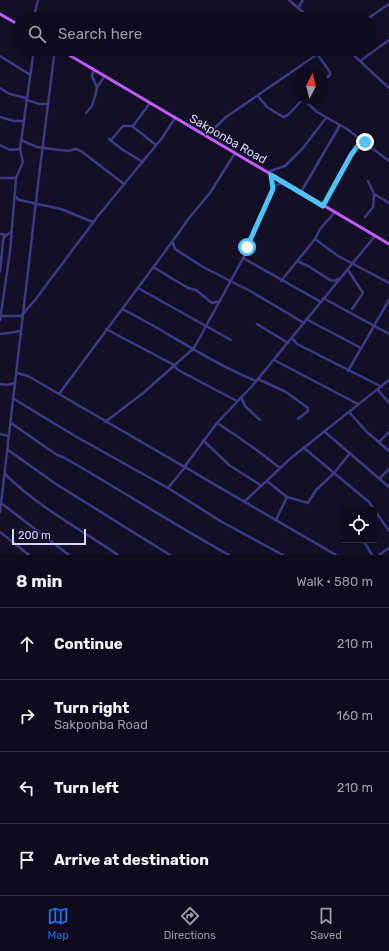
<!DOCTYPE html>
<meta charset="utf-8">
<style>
body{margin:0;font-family:Rubik,sans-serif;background:#1c1929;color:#f1f3f6}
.controls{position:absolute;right:12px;bottom:12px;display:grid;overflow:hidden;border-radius:0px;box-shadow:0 2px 10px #0003}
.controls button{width:36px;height:36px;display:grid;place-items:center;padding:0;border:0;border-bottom:1px solid #2e2b3b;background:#0e0b1c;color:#f1f3f6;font:20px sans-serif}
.compass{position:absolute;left:293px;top:68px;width:36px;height:36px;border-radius:50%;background:#0e0b1c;box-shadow:0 2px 10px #0003;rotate:7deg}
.scale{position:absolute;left:12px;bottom:10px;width:74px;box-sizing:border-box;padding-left:4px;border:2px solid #d9d4ff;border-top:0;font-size:11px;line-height:14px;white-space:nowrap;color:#d9d4ff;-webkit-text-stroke:3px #130f26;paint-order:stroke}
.stop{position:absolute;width:12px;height:12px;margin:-9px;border:3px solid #4fc3f7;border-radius:50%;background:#fff}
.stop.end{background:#4fc3f7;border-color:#fff;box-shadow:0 1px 4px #0008}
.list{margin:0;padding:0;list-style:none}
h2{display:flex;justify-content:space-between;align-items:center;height:52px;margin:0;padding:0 16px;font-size:17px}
h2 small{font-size:13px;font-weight:400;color:#9b9ba3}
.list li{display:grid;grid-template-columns:26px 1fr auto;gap:12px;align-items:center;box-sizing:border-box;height:72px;padding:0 16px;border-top:1px solid #2e2b3b}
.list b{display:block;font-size:15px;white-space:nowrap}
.list p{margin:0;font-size:13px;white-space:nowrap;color:#9b9ba3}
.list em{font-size:13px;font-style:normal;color:#9b9ba3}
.icon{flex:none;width:22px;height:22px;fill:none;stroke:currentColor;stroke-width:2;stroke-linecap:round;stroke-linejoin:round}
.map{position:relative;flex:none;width:389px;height:555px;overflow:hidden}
.search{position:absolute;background:#0e0b1c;box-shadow:0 2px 10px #0003;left:12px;right:12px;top:12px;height:44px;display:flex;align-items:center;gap:10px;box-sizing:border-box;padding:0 14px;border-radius:22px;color:#9b9ba3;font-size:15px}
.sheet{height:340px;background:#0e0b1c}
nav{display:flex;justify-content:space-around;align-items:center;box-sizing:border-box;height:56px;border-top:1px solid #2e2b3b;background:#0e0b1c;font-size:11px;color:#9b9ba3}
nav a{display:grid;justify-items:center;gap:2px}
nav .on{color:#1a73e8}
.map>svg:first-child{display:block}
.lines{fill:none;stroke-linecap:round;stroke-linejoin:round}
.minor{stroke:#3d3a85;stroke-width:2.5}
.major{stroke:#c25bff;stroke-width:3}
.route{stroke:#4fc3f7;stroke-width:5}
.labels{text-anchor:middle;stroke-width:3;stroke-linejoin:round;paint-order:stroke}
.street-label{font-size:12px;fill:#d9d4ff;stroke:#130f26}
</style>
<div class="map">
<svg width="389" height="555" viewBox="0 0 389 555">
<rect width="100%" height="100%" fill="#130f26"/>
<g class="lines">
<g class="minor">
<path d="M289,0l22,19"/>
<path d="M298,8l5,-8"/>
<path d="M30,19l5,-7 3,-12"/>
<path d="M367,19l22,-15"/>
<path d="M347,49l42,39"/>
<path d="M318,55l12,17v3l-7,6"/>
<path d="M0,56l29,18"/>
<path d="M360,61l29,-21"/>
<path d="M97,87l8,-11"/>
<path d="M0,88l10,6 16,4"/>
<path d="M258,96l9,11 16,10 5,-2 15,-16"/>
<path d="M303,99l14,13 30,17 42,32"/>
<path d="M26,100l14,4h8"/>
<path d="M86,113l6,-7 4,-13 1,-6 -5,-11 2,-6"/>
<path d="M0,117l14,4h10"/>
<path d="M132,126l24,19"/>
<path d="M206,136l20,-19 99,-68"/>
<path d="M109,139l14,11 20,12"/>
<path d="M21,140l16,7 31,4 8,-2 5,2 43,33"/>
<path d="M111,140l12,-14h10l17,-23"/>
<path d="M0,145l10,5 10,-1"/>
<path d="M267,172l18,-6 18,-18 23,-30"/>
<path d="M0,178h16"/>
<path d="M368,181l6,13 15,9"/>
<path d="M274,186l8,-3"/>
<path d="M301,192l39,-67"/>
<path d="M15,196l4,4 42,9 32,13"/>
<path d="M323,206l28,-51 11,-15"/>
<path d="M335,212l-15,17 -5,10 23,17 51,27"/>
<path d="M365,217l8,-10 1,-13"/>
<path d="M0,234l6,1"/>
<path d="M173,243l2,6 28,18 49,25 52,31"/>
<path d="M243,258l78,44"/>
<path d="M297,261l11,5 22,14 4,1 6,-3"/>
<path d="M153,267l35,21 8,2 16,13 8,-2"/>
<path d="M348,270l15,23 -11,16"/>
<path d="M0,272l3,-30 1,-5 7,-5"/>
<path d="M281,281l34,-42"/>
<path d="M138,288l93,52"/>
<path d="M323,298l66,36"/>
<path d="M122,309c45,22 87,53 134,72"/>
<path d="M1,316h20l14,-16 63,-84 64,-78 13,-20"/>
<path d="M306,319l55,29"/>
<path d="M0,320l10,-68 6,-74 7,-16 -3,-13 14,-100"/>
<path d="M257,324l31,19"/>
<path d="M106,329l68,36 4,5 59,31"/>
<path d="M0,334l21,-3"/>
<path d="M292,338l5,6 85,43"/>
<path d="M274,360l84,44"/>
<path d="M348,371l41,-71"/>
<path d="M17,373l11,3 31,18 277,161"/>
<path d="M258,379l28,13 22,16v3l-10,8"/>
<path d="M0,384l7,1 8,-2"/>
<path d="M378,390l11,13"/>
<path d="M59,394l113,-152 17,-24 21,-25 25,-40"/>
<path d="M241,397l4,9 15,14"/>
<path d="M14,399l61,37 93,52"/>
<path d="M349,412l18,20 22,19"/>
<path d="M105,422l37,-28 52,-46 52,-95 13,-34 14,-30 -2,-14"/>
<path d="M11,423l46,32 6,2c56,32 110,67 166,98"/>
<path d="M217,423c22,14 43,29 63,45"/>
<path d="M325,432l64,55"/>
<path d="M0,434l9,2"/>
<path d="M203,440l26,25 33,21"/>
<path d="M379,442l10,-10"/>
<path d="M304,448l65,54 20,29"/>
<path d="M8,450l48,34 114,71"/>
<path d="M185,466l32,-43 36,-38 122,-149"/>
<path d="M186,466l-18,22 54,34 61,33"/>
<path d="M5,474c33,33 75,55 113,81"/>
<path d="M380,478l9,-9"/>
<path d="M267,481l20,16 21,6 8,-13 18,-17 16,-20"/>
<path d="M244,502l47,-44 98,-78"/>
<path d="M1,503l68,52"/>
<path d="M0,512l39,-336 16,-127"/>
<path d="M276,520l11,-23"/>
<path d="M0,532l29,23"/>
<path d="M363,540l9,15"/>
<path d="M379,555l10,-7"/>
</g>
<g class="major">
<path d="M0,14l19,11"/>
<path d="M59,49l330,195"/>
</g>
</g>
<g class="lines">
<path class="route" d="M247,247l26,-58 -2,-14 52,31 28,-51 11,-15 3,2"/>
</g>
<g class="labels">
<g class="street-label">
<text transform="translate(228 139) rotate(30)" y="4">Sakponba Road</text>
</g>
</g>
</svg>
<div class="controls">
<button><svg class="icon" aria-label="locate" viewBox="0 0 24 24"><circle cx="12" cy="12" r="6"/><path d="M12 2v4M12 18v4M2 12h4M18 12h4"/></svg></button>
</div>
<svg class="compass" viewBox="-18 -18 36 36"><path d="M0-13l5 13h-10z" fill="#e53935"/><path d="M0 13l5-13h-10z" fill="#9b9ba3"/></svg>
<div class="scale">200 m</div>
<div class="stop" style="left:247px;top:247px"></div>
<div class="stop end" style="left:365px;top:142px"></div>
<div class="search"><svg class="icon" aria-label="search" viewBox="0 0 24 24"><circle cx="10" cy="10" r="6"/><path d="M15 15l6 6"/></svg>Search here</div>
</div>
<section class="sheet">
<h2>8 min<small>Walk · 580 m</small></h2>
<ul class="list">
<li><svg class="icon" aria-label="ahead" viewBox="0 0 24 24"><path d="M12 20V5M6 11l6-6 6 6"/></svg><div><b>Continue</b></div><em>210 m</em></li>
<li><svg class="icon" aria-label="right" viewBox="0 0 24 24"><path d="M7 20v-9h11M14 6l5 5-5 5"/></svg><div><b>Turn right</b><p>Sakponba Road</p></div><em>160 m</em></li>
<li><svg class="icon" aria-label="left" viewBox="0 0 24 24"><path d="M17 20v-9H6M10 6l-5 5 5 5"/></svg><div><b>Turn left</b></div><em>210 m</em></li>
<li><svg class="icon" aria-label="arrive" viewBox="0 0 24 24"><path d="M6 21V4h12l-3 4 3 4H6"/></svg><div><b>Arrive at destination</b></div></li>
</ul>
</section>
<nav>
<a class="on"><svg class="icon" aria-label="map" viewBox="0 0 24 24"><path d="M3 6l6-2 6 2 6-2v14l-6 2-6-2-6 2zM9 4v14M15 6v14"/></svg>Map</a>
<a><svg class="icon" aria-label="directions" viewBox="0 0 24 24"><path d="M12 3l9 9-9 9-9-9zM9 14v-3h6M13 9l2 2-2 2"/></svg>Directions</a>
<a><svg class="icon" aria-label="saved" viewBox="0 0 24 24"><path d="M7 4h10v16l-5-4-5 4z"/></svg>Saved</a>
</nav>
